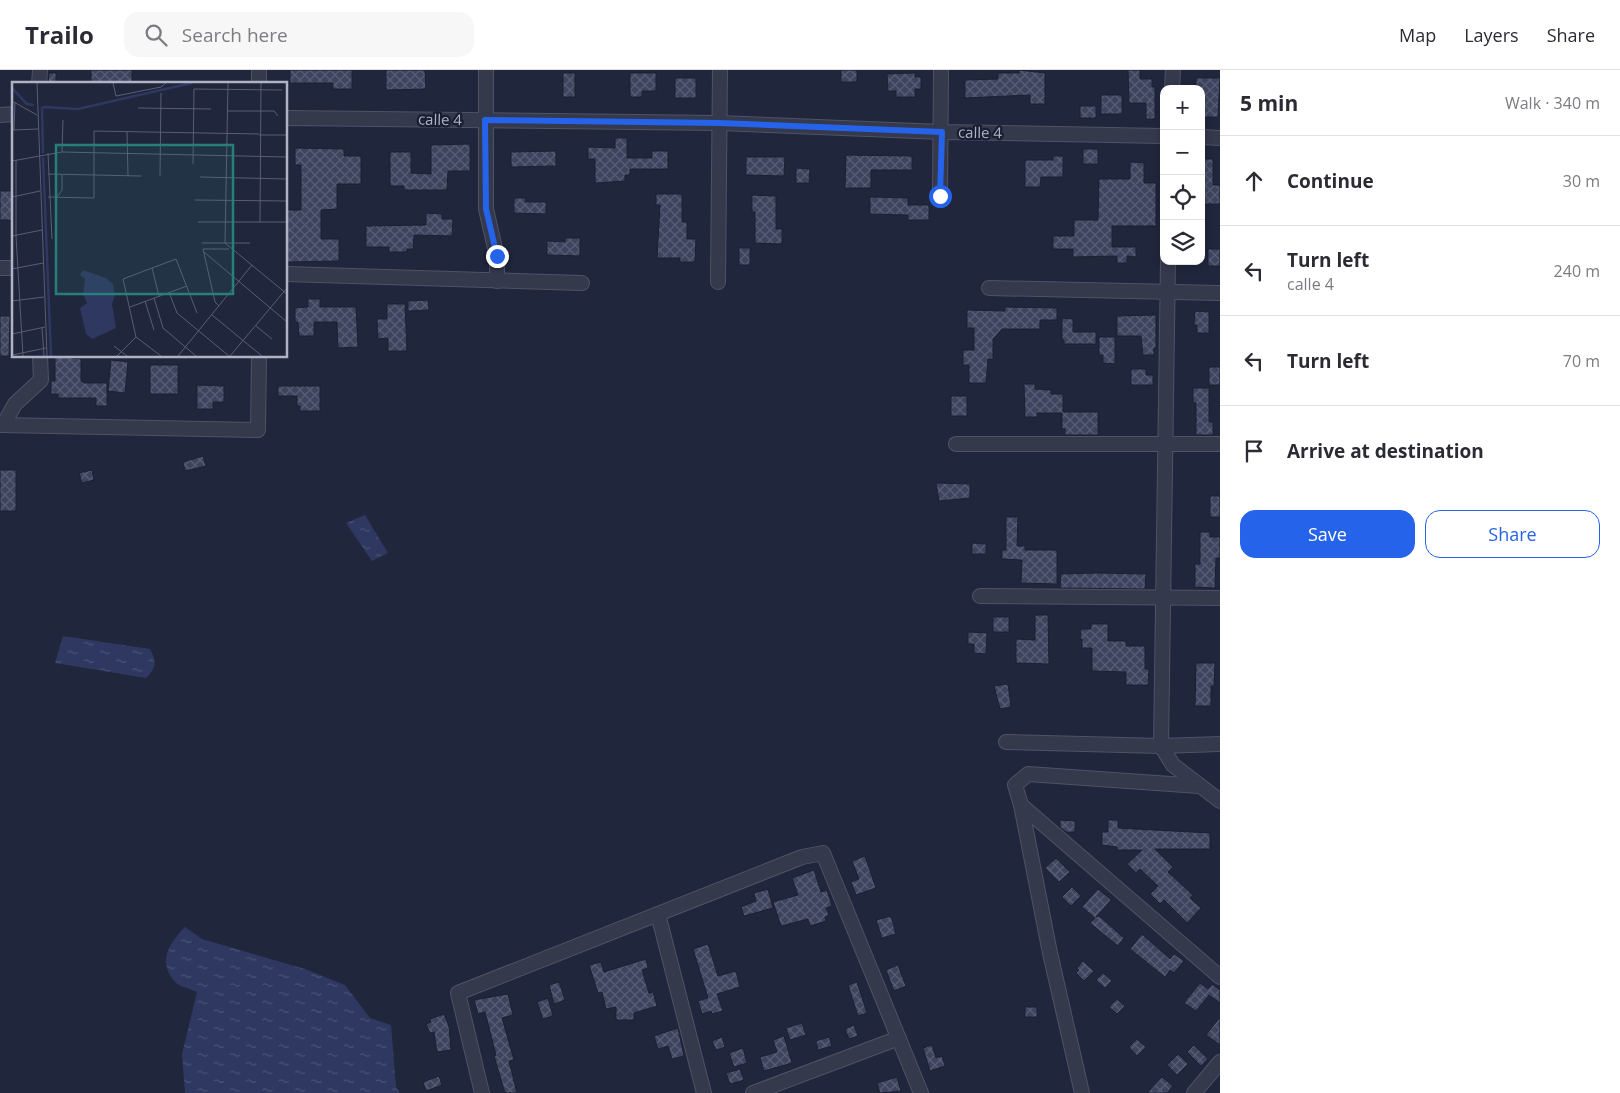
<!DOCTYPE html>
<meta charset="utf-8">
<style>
body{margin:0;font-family:"Open Sans",sans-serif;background:#f7f7f7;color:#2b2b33}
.controls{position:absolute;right:15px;top:15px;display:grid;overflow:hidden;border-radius:10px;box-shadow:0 2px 8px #0003}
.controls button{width:45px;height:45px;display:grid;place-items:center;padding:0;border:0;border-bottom:1px solid #e1e1e2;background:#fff;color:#2b2b33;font:25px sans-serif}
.stop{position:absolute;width:15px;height:15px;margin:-11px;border:4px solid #2563eb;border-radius:50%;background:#fff}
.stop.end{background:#2563eb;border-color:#fff;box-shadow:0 1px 5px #0008}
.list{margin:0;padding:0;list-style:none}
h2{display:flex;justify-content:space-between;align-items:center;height:65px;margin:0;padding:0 20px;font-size:21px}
h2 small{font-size:16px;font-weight:400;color:#7c7c81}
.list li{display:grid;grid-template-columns:32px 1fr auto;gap:15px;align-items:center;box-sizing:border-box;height:90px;padding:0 20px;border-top:1px solid #e1e1e2}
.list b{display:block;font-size:19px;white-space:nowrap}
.list p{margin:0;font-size:16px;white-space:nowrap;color:#7c7c81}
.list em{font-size:16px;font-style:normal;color:#7c7c81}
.actions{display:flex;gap:10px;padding:15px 20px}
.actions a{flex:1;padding:11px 0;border:1px solid #2563eb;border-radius:15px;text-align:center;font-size:18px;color:#2563eb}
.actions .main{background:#2563eb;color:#fff}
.icon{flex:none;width:28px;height:28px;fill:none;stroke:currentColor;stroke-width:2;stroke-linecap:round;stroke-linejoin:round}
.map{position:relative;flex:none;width:1220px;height:1023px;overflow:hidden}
header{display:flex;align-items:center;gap:30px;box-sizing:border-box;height:70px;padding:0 25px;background:#fff;border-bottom:1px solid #e1e1e2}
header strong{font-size:24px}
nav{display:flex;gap:28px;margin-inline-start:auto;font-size:18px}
.search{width:350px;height:45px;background:#f7f7f7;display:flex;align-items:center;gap:12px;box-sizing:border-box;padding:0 18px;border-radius:15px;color:#7c7c81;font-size:19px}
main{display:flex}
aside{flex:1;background:#fff}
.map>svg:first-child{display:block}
.water{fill:url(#water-ripples)}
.building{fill:url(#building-cross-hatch);stroke:#1b2032}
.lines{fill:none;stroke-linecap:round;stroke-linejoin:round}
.street-casing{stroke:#4e5366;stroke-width:16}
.street{stroke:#34394c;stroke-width:14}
.route{stroke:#2563eb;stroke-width:6}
.labels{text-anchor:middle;stroke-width:4.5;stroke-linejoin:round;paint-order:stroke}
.street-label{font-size:15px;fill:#aeb3c8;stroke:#191e30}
.inset-river{fill:none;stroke:#2f3860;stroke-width:2.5}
.inset-road{fill:none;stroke:#595e74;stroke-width:1}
.view{fill:#277f7c;fill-opacity:0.15;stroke:#277f7c;stroke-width:2.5}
.inset-edge{fill:none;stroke:#aeb3c8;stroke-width:2.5}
</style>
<header>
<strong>Trailo</strong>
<div class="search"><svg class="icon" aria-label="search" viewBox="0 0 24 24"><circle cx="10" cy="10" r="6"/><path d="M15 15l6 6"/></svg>Search here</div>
<nav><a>Map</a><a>Layers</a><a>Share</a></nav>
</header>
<main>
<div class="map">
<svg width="1220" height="1023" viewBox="0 0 1220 1023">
<defs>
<pattern id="water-ripples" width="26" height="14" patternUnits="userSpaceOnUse" patternTransform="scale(1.25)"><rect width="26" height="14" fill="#2f3860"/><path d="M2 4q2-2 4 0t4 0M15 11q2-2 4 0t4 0" fill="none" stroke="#4b5275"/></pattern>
<pattern id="building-cross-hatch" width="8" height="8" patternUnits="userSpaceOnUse" patternTransform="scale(1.25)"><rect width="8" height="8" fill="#3e445e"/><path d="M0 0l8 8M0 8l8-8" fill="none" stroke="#575d74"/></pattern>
</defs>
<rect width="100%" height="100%" fill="#20263c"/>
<g class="water">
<path d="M365,445l23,38 -16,8 -26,-38z"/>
<path d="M63,566l87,13c7,13 6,19 -4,29l-91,-15z"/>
<path d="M185,857l17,12 103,30 40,16 25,33 21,7 5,62 4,6h-215l-3,-39 15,-62c-6,-3 -17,-5 -22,-10 -18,-21 -6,-38 10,-55z"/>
</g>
<g class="building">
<rect x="91" y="0" width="41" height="14"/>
<path d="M290,0h62v19h-19v-6h-43z"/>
<path d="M386,0h39l1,19 -40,1z"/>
<rect x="841" y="0" width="16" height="12"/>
<path d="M1019,0l26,3v31h-15v-9l-65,3v-18l33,-1v-6h21z"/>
<path d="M1128,0h12v9h12v8h3v32h-9v-16h-17z"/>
<path d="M49,3h7v11h-8z"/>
<rect x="563" y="3" width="12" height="24"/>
<path d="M630,3h26v18h-14v6h-12z"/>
<path d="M915,3v4h6v12h-6v8h-19v-6h-8l-1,-17z"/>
<rect x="675" y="8" width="21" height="20"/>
<path d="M1196,8h24l-2,39h-17v-28h-5z"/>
<rect x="1101" y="25" width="21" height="19"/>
<rect x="1080" y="36" width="16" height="12"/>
<path d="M615,68h12v20h25v-7h16v18h-38v6h-5v6l-30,2v-24h-7v-12l27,1z"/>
<path d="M470,74v27h-22l-1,19h-43v-4h-14v-34h21v21l20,1v-29z"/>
<path d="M295,78l49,1v7h17v28h-24v25l-16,1v29h18v22l-53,1v-52h15v-45h-6z"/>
<rect x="1083" y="79" width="15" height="15"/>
<path d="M556,81v15l-45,1v-15z"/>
<path d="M846,85l66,1v14h-41v18h-26z"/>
<path d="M1053,86h10v21h-22l-1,10h-15v-27h28z"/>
<path d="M746,87h39l-1,19 -38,-1z"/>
<path d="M1201,89h12v26h7v19h-19z"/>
<path d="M1130,92l14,1v20h12v43h-44v21h24v10l-9,-1v7h-10v-7l-44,1v-8h-20v-13h21v-16h24l1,-41h31z"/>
<path d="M796,98l14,1 -1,14h-13z"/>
<path d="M0,121h14l-1,29h-13z"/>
<path d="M656,124h26v28h5v17h9l-1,23h-15v-4h-23l3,-53h-4z"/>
<path d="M752,125l24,1v33h6v15l-27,-1v-31h-3z"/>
<path d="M870,127l38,1v7h21v15h-21v-5l-38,-1z"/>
<path d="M514,128h12l-1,4h21v12l-32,-1z"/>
<path d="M426,143l16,1v5h11l-1,17 -38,-1 -1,14h-6v3h-18v-5h-23v-21l60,-1z"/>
<path d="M565,168h15v18l-33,-1v-14l18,1z"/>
<rect x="739" y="178" width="11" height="17"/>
<rect x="1208" y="179" width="12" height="17"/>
<path d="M308,229h12v8h36l2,40 -20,1 -1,-26h-23v14h-15l-1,-14h-3v-14l13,-1z"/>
<path d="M428,230l1,10 -21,1v-10z"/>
<path d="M387,234h18l2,47h-19v-13l-10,1 -1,-20h10z"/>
<path d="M1005,237l52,1v12h-17v9h-38l-9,10v20h-5l-2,24h-17v-18h-6v-15h11v-22h-7v-18l38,1z"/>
<path d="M1195,241l14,1v21h-12v-8h-3z"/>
<path d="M1156,245v33h-2v7h-11l-2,-19h-24v-20z"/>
<path d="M0,246h10l-1,40h-9z"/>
<path d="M1062,248l11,1v13h23v12h-32v-4h-2z"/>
<path d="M1099,267h16v27l-12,-1v-8h-4z"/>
<path d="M55,286l26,3v22l3,2h23v23h-11v-8h-38v-4h-7v-13h4z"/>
<path d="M111,290l17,2 -3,31 -17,-2z"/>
<rect x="150" y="295" width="28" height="29"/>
<rect x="1209" y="297" width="11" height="18"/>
<path d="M1131,299h15v6h7v10h-22z"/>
<path d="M1024,314h11v5l16,1v4h12v18h35v23h-33v-6h-3v-16h-25v4h-12z"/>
<path d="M197,315l27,1v16h-11v7h-16z"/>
<path d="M278,316h42v25h-20v-5h-3v-10h-19z"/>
<path d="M1193,318h16v34h4v13h-17v-32h-3z"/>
<rect x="951" y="326" width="16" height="20"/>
<path d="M203,386l3,10 -21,5 -2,-9z"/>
<rect x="0" y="400" width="16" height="41"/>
<path d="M92,400l2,10 -12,3 -3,-10z"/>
<path d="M936,413l34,1v14l-31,3z"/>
<rect x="1210" y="426" width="10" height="21"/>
<path d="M1006,447h12l-1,29h8v4h32v34l-36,-1 1,-23 -20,-1v-9h4z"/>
<path d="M1200,462h10v5h10v21h-4l-1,30 -20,-1v-23h5z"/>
<path d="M972,473l14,1v10h-14z"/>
<path d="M1097,503l49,1 -1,15 -85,-1 1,-14z"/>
<path d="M1035,545h13l1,49 -33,-1v-24l19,1z"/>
<rect x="993" y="547" width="16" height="15"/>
<path d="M1091,554h17v17h18v5h19v23h4l-1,16h-22v-13l-34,-1v-23h-10v-9h-2l1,-10h10z"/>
<path d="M968,562l19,1 -1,21 -12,-1v-9h-6z"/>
<path d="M1196,593h19l-1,23h-3v20h-16z"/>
<path d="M1008,614l3,23 -11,2 -6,-23z"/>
<path d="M1060,750l15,1v11h-9l-6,-5z"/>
<path d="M1108,750h10v8l92,5v16h-55l18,18 -5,5 25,23 -3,3 11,10 -14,15 -23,-23 -4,4 -10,-10 8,-8 -18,-17 -4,4 -9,-9 15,-14h-24l-1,-3 -15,-2v-13h6z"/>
<path d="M865,786l11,32 -20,7 -5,-13 8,-3 -7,-18z"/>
<path d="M1056,788l14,14 -11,10 -14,-14z"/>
<path d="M814,800l7,22 6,-2 5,16 -6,2 3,7 -4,2 1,4 -16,5 -2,-7 -27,7 -8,-24 25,-7 -6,-17z"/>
<path d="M1072,817l9,9 -10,10 -9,-9z"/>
<path d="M768,819l5,19 -29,8 -3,-9 15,-6 -2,-8z"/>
<path d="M1098,819l13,11 -15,17 3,-1 25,22 -6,8 -28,-23 5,-5 -13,-11z"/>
<path d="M891,846l5,18 -14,4 -6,-18z"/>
<path d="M1142,864l28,25 4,-5 10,7 -10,12 -4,-3 -5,7 -35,-28z"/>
<path d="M708,874l10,32 18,-5 4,16 -23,7 6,17 -11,3 -1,-3 -9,3 -4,-13 10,-3 -15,-49z"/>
<path d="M646,889l2,9 -6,2 7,23 4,-1 4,14 -23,7v7h-18v-13l-10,2 -4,-17 -4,1 -9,-28 12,-3 3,10z"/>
<path d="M1083,891l11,10 -10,10 -8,-8 3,-3 -2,-2z"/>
<path d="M898,895l8,21 -12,5 -8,-21z"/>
<path d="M1103,903l9,8 -7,7 -9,-8z"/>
<path d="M559,912l6,18 -11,4 -5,-19z"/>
<path d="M857,912l10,31 -9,3 -10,-31z"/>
<path d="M1200,913l8,6 4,-5 8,6v13l-11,-8 -13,16 -12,-8z"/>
<path d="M508,924l5,21 -11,3 12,42 -5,1 8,32h-12l-11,-37 2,-1 -11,-43 -7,2 -4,-14z"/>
<path d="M548,928l5,18 -10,3 -6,-17z"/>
<path d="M1117,929l8,7 -8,8 -8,-7z"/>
<rect x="1025" y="937" width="12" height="10"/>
<path d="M444,944l5,12 2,24 -14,2 -3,-20 -4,1 -4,-9 5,-2 -1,-3z"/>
<path d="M1220,947v28l-14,-10z"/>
<path d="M802,953l4,12 -16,5 -4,-12z"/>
<path d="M854,955l4,11 -9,3 -4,-10z"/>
<path d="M678,958l6,28 -12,3 -4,-13 -10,3 -4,-13z"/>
<path d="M784,966l8,27 -28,8 -4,-14 17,-5 -4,-12z"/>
<path d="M722,967l3,10 -9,3 -4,-9z"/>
<path d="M829,967l3,9 -14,4 -2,-9z"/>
<path d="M1137,969l9,8 -9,9 -8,-9z"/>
<path d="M932,975l4,13 6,-2 3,10 -15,5 -7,-23z"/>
<path d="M1194,975l14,14 -7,7 -14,-14z"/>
<path d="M743,978l4,15 -13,4 -5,-14z"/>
<path d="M1178,984l10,10 -11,11 -10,-10z"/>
<path d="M740,999l4,11 -14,4 -4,-11z"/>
<path d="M439,1006l3,9 -16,6 -3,-9z"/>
<path d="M897,1007l4,14 -21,2 -3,-10z"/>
<path d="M1162,1007l11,9 -6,7h-20z"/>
</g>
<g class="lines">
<g class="street-casing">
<g id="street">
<path d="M486,0v139l11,48v24"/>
<path d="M39,14l1,-14"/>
<path d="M259,14v-14"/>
<path d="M1172,19l1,-19"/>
<path d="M0,45l14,-1"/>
<path d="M286,48l434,5 222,9 222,4"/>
<path d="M1201,67l19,1"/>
<path d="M940,126l1,-126"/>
<path d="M1168,191l-7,485 12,19 47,36"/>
<path d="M0,198h14"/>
<path d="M286,204l296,9"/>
<path d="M718,212l2,-212"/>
<path d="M989,218l231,5"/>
<path d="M0,355l258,5 1,-74"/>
<path d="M3,355l12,-21 26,-24 -1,-24"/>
<path d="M956,374h264"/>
<path d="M980,526l240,2"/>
<path d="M1006,672l155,4 59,-2"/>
<path d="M1021,735l199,172"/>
<path d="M658,844l46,179"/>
<path d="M482,1023l-24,-100 344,-136 21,-4 98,240"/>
<path d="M753,1023l146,-55"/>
<path d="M1082,1023l-32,-140 -29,-148 -6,-20 13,-11 171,12"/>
<path d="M1194,1023l26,-31"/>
</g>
</g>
<use href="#street" class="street"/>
</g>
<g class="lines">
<path class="route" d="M497,186l-11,-47 -1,-89 235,3 222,9 -2,64"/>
</g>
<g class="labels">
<g class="street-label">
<text transform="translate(440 50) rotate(1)" y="5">calle 4</text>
<text transform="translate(980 63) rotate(1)" y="5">calle 4</text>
</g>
</g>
<g transform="translate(12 12)">
<rect width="275" height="275" fill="#20263c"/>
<path d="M71,188l23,8 7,6 2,11 -3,9 4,24 -24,11 -6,-5 -6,-26 7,-5 -4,-9 2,-15 -5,-4z" fill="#2f3860"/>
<path class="inset-river" d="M0,6l15,16 7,1M30,25l1,46M31,25l35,2 114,-26M31,75l8,199"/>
<path class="inset-road" d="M25,1l10,273M101,1l3,13 45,-9 5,-4M216,1l-3,160 62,51M0,19l25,14M126,26l73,1M215,29h47l4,5M1,48l25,-1M2,48l1,-28M115,49l1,45M247,53h28M50,70l1,-32M36,71l4,86M4,78v76l7,120M0,79l50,-9 225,5M181,82l1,-75 88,1M36,92l93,2M148,94l1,-83M188,95l87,2M0,115l28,-6M36,115l46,1v-67l165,3M45,115l5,-7v-16M183,118l92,1M186,140h89M248,140l1,-139M0,154l30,-6M190,161h48M192,170l83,70M140,186l7,28M0,187l31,-6M157,210l8,21 52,43M142,216l9,30 33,28M0,219l32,-4M133,219l9,29M207,224l-4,-4 -12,-53h26M118,225l57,-21M200,233l50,41M244,244l16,13M30,246l2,28M0,252l33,-7M124,255l-13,-58 53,-20 21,54M102,264l13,10M0,273l34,-7M105,274l19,-19 25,19M166,274l74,-91M218,274l57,-68"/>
<path class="view" d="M44,63h177v149h-177z"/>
<rect width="275" height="275" class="inset-edge"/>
</g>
</svg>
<div class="controls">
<button>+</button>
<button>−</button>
<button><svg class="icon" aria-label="locate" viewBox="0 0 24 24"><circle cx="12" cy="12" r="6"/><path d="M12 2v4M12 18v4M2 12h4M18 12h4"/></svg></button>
<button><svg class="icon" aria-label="layers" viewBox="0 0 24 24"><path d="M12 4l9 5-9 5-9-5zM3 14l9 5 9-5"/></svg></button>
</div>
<div class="stop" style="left:940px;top:126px"></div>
<div class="stop end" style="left:497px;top:186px"></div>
</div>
<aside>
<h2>5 min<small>Walk · 340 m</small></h2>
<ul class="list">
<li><svg class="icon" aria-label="ahead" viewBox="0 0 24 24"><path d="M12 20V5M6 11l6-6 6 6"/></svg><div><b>Continue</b></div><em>30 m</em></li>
<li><svg class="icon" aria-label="left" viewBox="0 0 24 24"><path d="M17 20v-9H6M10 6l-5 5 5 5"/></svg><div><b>Turn left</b><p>calle 4</p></div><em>240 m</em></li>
<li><svg class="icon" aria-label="left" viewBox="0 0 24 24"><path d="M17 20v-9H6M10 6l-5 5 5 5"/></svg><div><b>Turn left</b></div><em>70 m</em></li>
<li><svg class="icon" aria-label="arrive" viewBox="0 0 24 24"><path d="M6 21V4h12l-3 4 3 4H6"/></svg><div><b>Arrive at destination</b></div></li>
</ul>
<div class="actions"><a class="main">Save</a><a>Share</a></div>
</aside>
</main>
